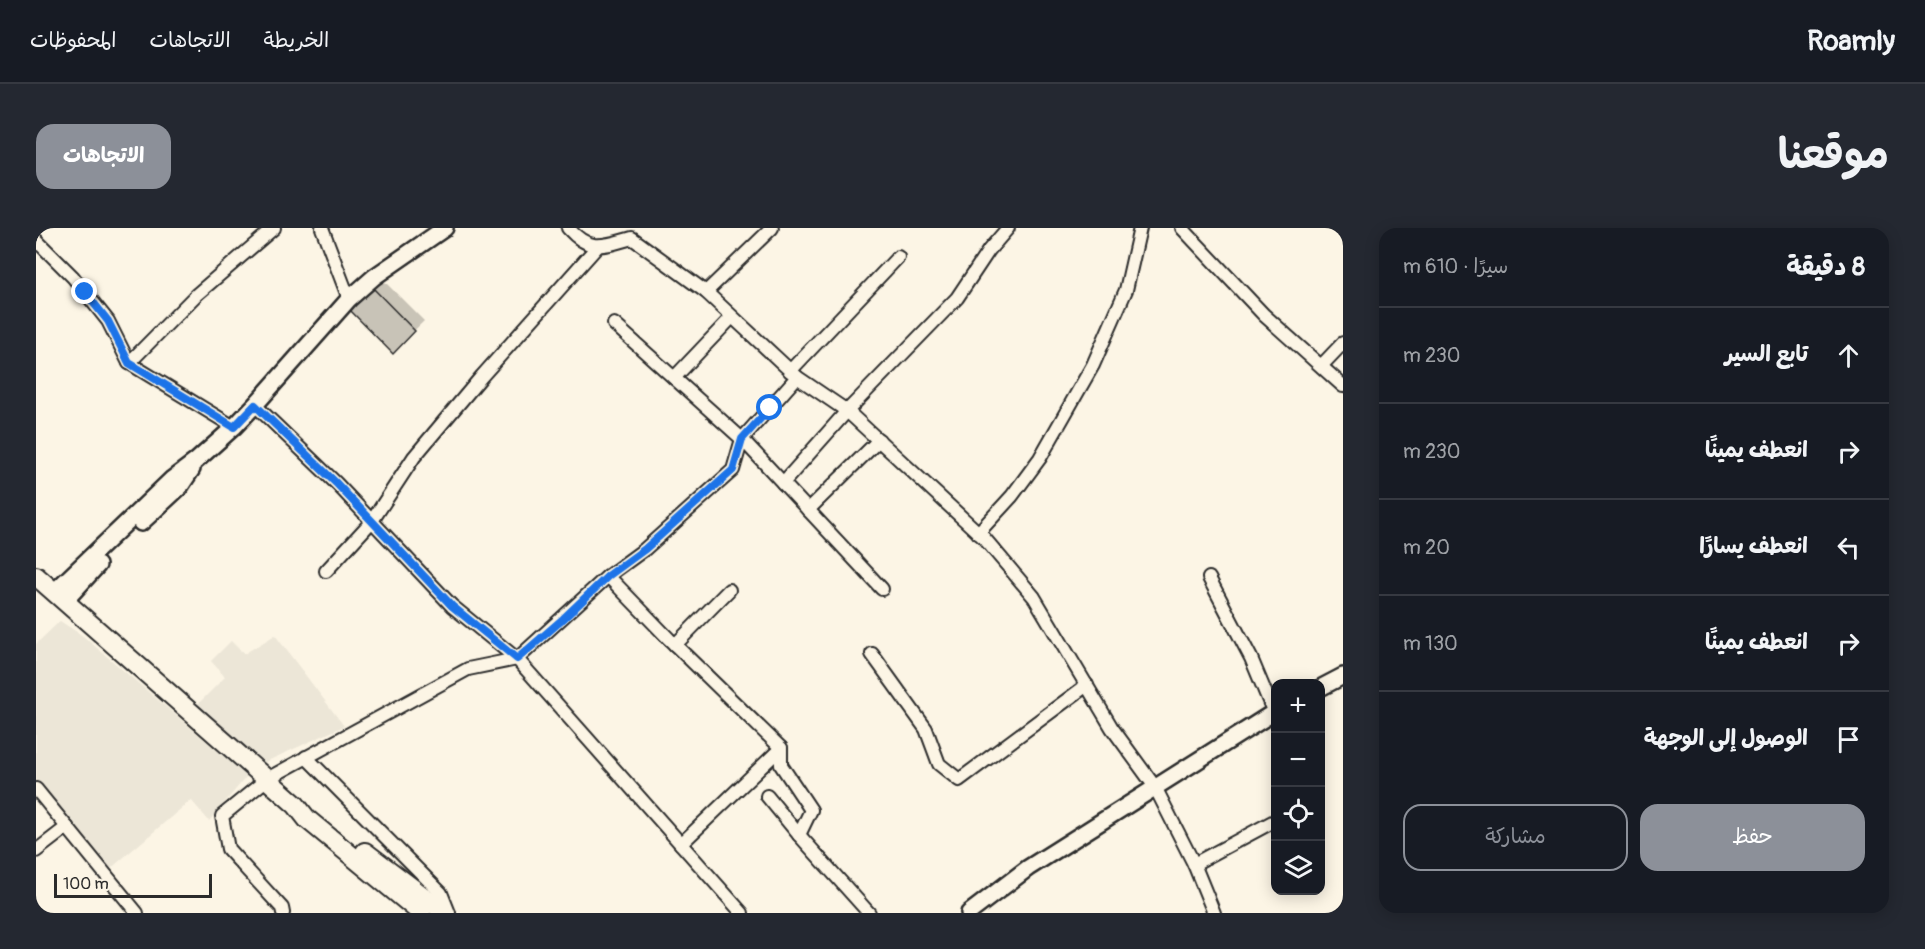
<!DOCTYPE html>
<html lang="ar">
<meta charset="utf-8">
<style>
body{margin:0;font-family:Pangolin,"Playpen Sans Arabic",sans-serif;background:#242831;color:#f1f3f6;direction:rtl}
.controls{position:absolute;right:18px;bottom:18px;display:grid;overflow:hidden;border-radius:12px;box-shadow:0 3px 15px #0003}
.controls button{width:54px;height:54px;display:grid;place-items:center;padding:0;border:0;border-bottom:2px solid #363941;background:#171b24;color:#f1f3f6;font:30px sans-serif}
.scale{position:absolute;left:18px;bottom:15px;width:158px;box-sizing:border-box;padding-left:6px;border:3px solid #2b2b2b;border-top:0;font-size:16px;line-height:21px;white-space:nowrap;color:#2b2b2b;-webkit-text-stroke:4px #fcf5e5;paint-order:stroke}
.stop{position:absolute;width:18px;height:18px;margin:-14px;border:4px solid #1a73e8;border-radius:50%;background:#fff}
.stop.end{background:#1a73e8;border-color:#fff;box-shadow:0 2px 6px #0008}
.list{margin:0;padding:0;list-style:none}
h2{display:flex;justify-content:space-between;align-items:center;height:78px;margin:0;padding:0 24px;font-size:26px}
h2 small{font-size:20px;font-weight:400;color:#9ea1a6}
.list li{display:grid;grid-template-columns:39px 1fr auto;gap:18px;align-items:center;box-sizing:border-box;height:96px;padding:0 24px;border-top:2px solid #363941}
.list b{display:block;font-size:22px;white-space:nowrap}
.list em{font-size:20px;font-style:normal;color:#9ea1a6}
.actions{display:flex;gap:12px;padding:18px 24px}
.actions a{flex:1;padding:14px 0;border:2px solid #8c9099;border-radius:18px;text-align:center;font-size:21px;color:#8c9099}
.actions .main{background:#8c9099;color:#fff}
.icon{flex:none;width:33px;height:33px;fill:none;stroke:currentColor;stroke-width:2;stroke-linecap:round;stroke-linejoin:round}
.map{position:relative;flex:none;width:1307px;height:685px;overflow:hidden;direction:ltr;border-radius:18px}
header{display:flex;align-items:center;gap:36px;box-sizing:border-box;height:84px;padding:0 30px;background:#171b24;border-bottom:2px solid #363941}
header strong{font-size:28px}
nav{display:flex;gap:33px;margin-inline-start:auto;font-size:21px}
.intro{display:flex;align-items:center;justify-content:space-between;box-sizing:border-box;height:144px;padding:0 36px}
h1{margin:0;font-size:42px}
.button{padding:15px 27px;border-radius:18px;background:#8c9099;color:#fff;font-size:21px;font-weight:700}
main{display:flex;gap:36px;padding:0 36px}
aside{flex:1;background:#171b24;border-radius:18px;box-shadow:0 3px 15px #0003}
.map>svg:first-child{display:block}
.built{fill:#ece6d7}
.shadow{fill:#0003}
.building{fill:#c8c3b7;stroke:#2b2b2b;stroke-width:1.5}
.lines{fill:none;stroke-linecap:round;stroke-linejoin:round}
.minor-casing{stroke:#2b2b2b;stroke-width:16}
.tertiary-casing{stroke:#2b2b2b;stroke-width:20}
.primary-casing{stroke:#2b2b2b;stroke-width:22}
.minor{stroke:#fcf5e5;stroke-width:12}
.tertiary{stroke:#fcf5e5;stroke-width:15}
.primary{stroke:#fcf5e5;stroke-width:18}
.route{stroke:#1a73e8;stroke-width:8}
</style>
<header>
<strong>Roamly</strong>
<nav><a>الخريطة</a><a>الاتجاهات</a><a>المحفوظات</a></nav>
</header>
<div class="intro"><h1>موقعنا</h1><a class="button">الاتجاهات</a></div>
<main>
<aside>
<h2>8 دقيقة<small>سيرًا · 610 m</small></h2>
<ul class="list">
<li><svg class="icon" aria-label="ahead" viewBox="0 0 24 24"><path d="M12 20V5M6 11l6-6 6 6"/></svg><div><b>تابع السير</b></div><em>230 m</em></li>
<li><svg class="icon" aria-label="right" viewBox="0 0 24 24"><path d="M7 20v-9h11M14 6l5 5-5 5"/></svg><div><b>انعطف يمينًا</b></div><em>230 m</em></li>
<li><svg class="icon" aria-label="left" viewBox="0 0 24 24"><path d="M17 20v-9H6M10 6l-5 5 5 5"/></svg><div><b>انعطف يسارًا</b></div><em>20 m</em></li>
<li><svg class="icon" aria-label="right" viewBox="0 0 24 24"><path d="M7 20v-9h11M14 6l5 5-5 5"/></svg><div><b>انعطف يمينًا</b></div><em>130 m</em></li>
<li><svg class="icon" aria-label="arrive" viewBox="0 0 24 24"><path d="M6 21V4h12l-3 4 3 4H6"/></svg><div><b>الوصول إلى الوجهة</b></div></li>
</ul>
<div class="actions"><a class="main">حفظ</a><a>مشاركة</a></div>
</aside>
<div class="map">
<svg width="1307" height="685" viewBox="0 0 1307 685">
<rect width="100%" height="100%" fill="#fcf5e5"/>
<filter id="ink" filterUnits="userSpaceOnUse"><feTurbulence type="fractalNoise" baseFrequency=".0167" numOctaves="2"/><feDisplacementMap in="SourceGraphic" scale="12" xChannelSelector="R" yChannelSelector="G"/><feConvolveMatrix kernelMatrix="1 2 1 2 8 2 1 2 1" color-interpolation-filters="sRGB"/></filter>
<g filter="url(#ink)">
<g class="built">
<path d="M24,393l23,15 164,140 -38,45 -18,-21 -82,70 -73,-90v-136z"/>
<path d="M239,407l69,91 -81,37 -65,-59 27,-27 -14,-16 20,-20 13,13z"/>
</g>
<path class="shadow" d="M345,50l43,43 -31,30 -43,-43z"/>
<path class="building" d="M335,58l44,45 -22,23 -45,-46z"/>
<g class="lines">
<g class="minor-casing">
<g id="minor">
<path d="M286,0l27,71"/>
<path d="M532,0c22,25 35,18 64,10l74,54 91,85 50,34 137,127 50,59 78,131 43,59 39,77 20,49"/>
<path d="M1146,0l82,87 79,71"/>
<path d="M0,12l37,37 35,44 21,42 105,64"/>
<path d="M670,64l66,-64"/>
<path d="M578,96l128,115 140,150"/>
<path d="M93,135l67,-68 78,-67"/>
<path d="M1286,137l21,-22"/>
<path d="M754,143l108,-114"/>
<path d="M638,150l58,-61"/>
<path d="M219,177l81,78 116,123 65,53 225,254"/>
<path d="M747,255l64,-72 110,-113 32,-48 19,-22"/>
<path d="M772,282l71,-70"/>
<path d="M942,305l34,-37 28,-38 53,-93 33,-75 14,-62"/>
<path d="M290,343l46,-50 42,-64 68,-81 115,-129"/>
<path d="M572,348l61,63 112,109v17l30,45 -12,25"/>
<path d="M1173,350l42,80 25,60"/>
<path d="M639,417l54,-55"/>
<path d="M836,426l54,75 13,35 20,16 128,-95"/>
<path d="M270,529l135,136 8,20"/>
<path d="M0,561l101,124"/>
<path d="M731,568l32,39 70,78"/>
<path d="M645,616l100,-96"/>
<path d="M0,623l31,-24"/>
<path d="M1158,636l82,-44"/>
<path d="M247,685l-1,-5 -54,-59 -6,-33 45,-37 201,-110 49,-10 91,-83 37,-27 88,-79 9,-31 55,-62"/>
</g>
</g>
<g class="tertiary-casing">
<g id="tertiary">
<path d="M105,295l39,-36 12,-18"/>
<path d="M18,364l118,-113 24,-18 38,-34 21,-22 94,-106 25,-22 71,-49"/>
<path d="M29,373l33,-36"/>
<path d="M1284,460l23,-12"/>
<path d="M933,685l59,-45 248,-157"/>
</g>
</g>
<g class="primary-casing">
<g id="primary">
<path d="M0,348l260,229 11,14 114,94"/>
<path d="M329,624l80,61"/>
</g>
</g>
<use href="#minor" class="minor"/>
<use href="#tertiary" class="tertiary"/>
<use href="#primary" class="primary"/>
</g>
</g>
<g class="lines" filter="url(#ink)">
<path class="route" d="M49,64l23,29 21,42 105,64 21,-22 81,78 116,123 65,53 46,-40 45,-43 37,-27 88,-79 9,-31 28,-31"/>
</g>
</svg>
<div class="controls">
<button>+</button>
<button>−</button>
<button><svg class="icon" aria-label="locate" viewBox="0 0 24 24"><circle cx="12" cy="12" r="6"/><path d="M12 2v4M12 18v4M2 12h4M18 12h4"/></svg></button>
<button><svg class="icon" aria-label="layers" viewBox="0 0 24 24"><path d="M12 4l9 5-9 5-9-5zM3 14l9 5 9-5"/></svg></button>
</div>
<div class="scale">100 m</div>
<div class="stop" style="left:734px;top:180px"></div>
<div class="stop end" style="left:49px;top:64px"></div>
</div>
</main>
